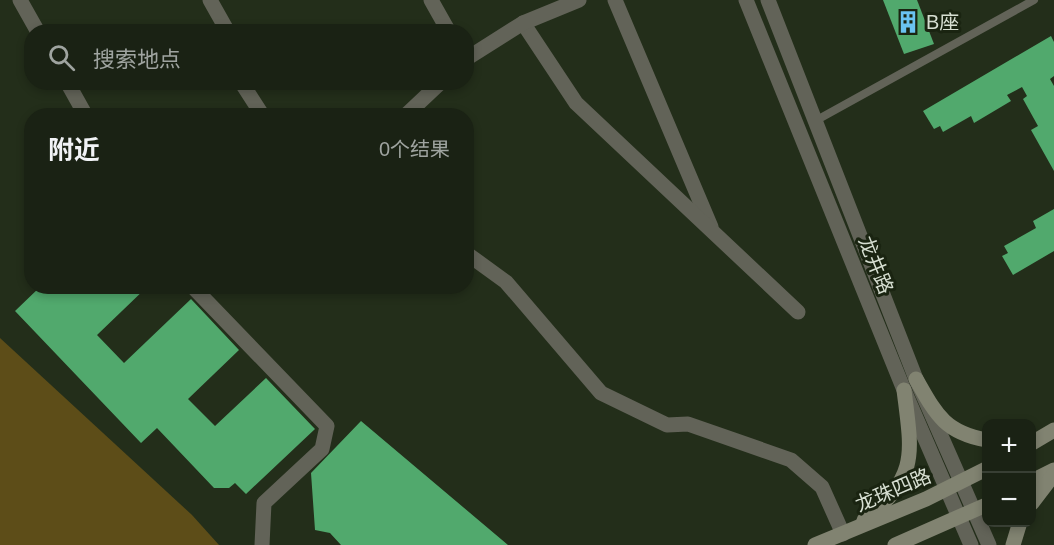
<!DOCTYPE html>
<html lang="zh">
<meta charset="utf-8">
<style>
body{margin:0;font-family:Helvetica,"Noto Sans SC",sans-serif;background:#232a1d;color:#f1f3f6}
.controls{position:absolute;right:18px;bottom:18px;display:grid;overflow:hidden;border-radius:12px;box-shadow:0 3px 9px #0003}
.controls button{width:54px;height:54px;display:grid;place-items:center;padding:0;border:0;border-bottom:2px solid #383f34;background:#1a2214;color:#f1f3f6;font:30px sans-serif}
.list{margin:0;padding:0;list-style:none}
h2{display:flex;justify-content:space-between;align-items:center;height:78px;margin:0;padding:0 24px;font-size:26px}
h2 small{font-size:20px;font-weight:400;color:#9fa4a0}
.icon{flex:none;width:33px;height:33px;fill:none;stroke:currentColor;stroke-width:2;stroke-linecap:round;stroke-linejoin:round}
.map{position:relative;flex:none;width:1054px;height:545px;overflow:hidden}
.search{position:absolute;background:#1a2214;box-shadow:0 3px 9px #0003;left:24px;top:24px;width:450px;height:66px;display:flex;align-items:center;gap:15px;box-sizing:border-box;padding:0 21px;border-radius:24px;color:#9fa4a0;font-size:22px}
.panel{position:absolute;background:#1a2214;box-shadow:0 3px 9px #0003;left:24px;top:108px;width:450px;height:186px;border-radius:24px}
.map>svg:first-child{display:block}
.forest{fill:#5d4d18}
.building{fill:#51a96d}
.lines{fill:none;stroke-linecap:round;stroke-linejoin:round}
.service{stroke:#626358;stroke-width:8}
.minor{stroke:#626358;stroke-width:15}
.tertiary{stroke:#626358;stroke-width:15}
.secondary{stroke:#818371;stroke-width:15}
.labels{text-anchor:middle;stroke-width:6;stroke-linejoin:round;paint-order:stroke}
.poi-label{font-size:20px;fill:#d6ded1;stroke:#1a2411;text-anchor:start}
.street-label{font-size:20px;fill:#d6ded1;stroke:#1a2411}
</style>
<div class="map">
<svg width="1054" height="545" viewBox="0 0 1054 545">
<rect width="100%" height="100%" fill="#232e1a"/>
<path class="forest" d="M0,338l192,177 27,30h-219z"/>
<g class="building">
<path d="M883,0h34l17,44 -30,10z"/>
<path d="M1051,36l3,6v34l-4,3 4,7v85l-23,-41 7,-4 -15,-27 4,-3 -5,-9 -15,8 4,6 -37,22 -3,-7 -28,16 -3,-6 -6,3 -11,-18z"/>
<path d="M1054,209v42l-41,24 -11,-19 6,-3 -4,-7 32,-18 -3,-7z"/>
<path d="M41,286h107l-51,49 27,28 67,-64 48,51 -51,49 27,27 51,-48 49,51 -69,65 -11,-11 -6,5h-15l-57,-60 -16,15 -126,-132z"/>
<path d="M361,421l147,124h-167l-11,-12 -15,-3 -4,-57z"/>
</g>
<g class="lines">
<path class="service" d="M815,121l219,-121"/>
<g class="minor">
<path d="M20,0l18,32"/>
<path d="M210,0l18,32"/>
<path d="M431,0l18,32"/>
<path d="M615,0l96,227"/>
<path d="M523,23l53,80 222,209"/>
<path d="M466,59l57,-36 56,-23"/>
<path d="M67,82l19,34"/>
<path d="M241,82l22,34"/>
<path d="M405,116l36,-34"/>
<path d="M466,253l40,29 95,111 66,32 21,-1 103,36 31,27 21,47"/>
<path d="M192,286l135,140 -5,23 -58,54 -2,42"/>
</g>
<g class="tertiary">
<path d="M746,0l158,390 67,155"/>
<path d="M768,0l148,379 73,166"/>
</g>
<g class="secondary">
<path d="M916,379c20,35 28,53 70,61"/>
<path d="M1032,443l22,-13"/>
<path d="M1032,481l22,-11"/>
<path d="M1032,503l22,-29"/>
<path d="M864,520c55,-44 48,-65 40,-130"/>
<path d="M815,545l111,-46 60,-30"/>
<path d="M895,545l91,-40"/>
<path d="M1013,545l7,-23"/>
</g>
</g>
<defs>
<g id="building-bare" transform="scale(1.8)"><path d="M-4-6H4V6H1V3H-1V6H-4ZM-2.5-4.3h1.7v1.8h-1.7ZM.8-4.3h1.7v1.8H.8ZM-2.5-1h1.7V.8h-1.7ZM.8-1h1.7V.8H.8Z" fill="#6ac3f1" stroke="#1a2411" stroke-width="2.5" paint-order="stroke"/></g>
</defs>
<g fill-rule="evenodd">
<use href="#building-bare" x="908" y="22"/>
</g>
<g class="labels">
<g class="poi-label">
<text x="926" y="29">B座</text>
</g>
<g class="street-label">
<text transform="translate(876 265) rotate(68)" y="7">龙井路</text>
<text transform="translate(893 490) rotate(-23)" y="7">龙珠四路</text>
</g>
</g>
</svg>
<div class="controls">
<button>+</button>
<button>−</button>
</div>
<div class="search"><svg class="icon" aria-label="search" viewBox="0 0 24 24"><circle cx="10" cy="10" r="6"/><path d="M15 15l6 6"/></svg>搜索地点</div>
<section class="panel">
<h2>附近<small>0个结果</small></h2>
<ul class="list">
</ul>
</section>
</div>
